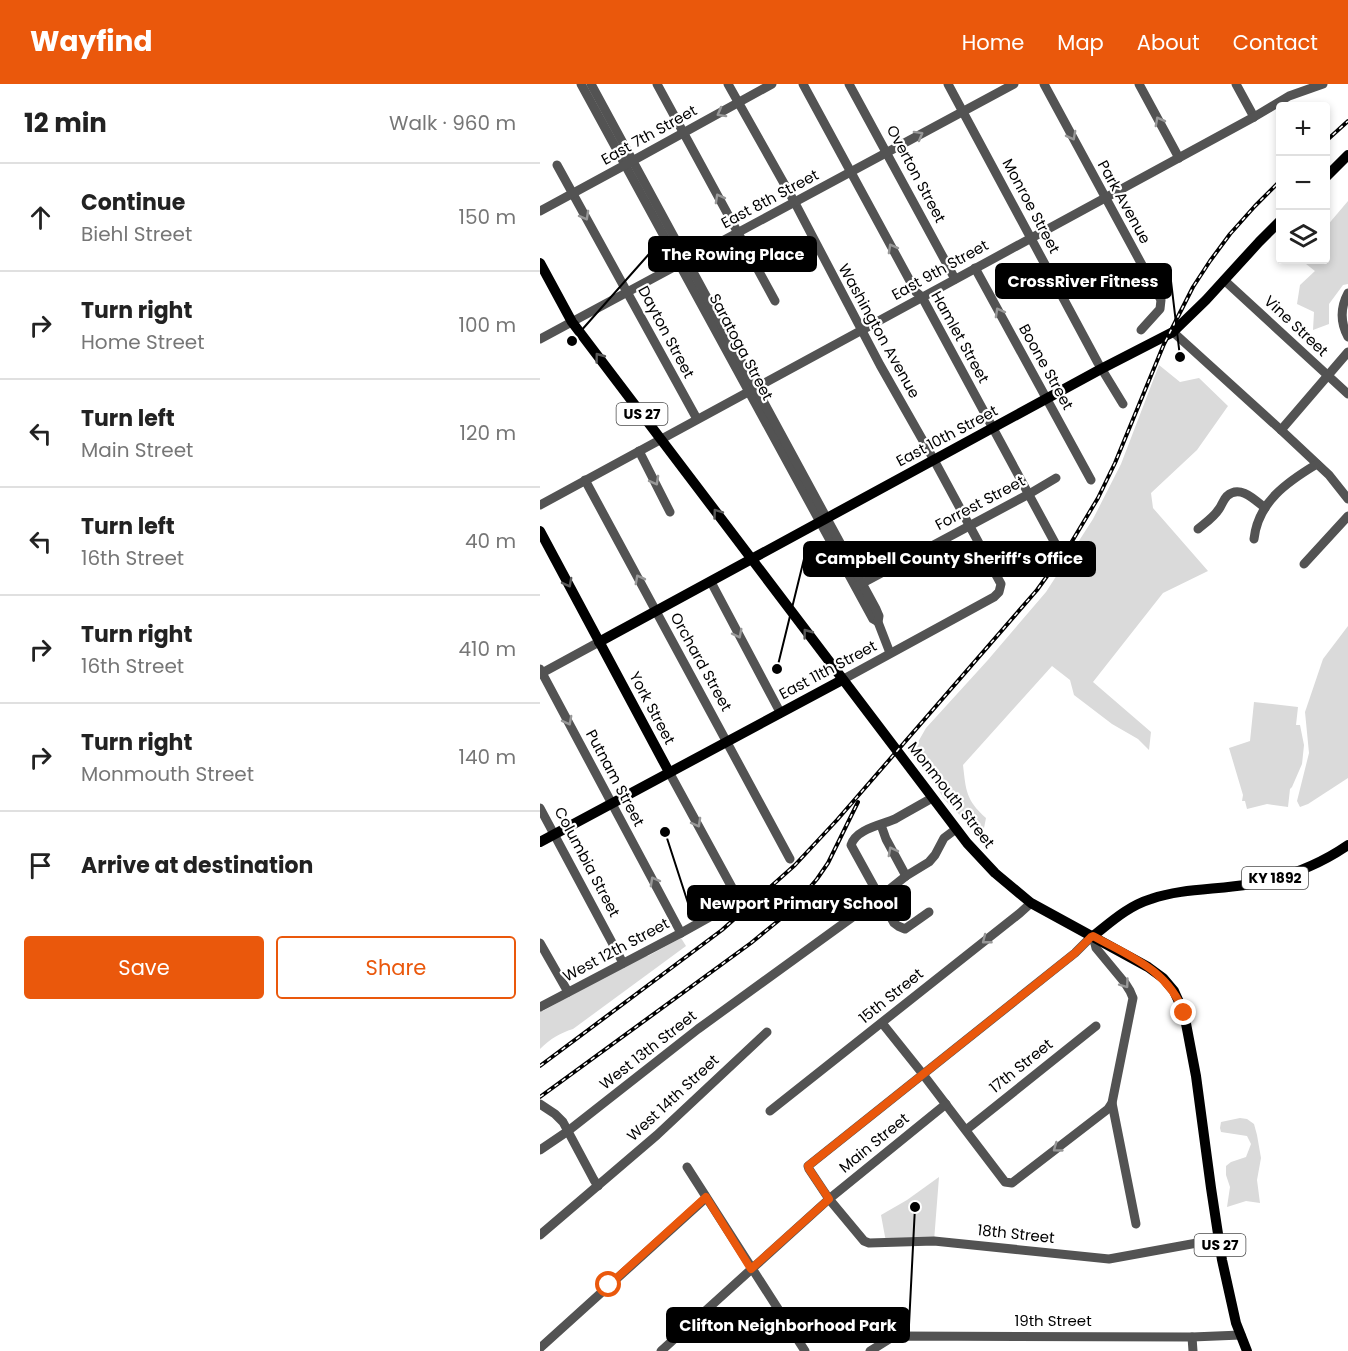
<!DOCTYPE html>
<meta charset="utf-8">
<style>
body{margin:0;font-family:Poppins,sans-serif;background:#f6f6f6;color:#222}
.controls{position:absolute;right:18px;top:18px;display:grid;overflow:hidden;border-radius:6px;box-shadow:0 3px 9px #0003}
.controls button{width:54px;height:54px;display:grid;place-items:center;padding:0;border:0;border-bottom:2px solid #e0e0e0;background:#fff;color:#222;font:30px sans-serif}
.stop{position:absolute;width:18px;height:18px;margin:-14px;border:4px solid #ea580c;border-radius:50%;background:#fff}
.stop.end{background:#ea580c;border-color:#fff;box-shadow:0 2px 6px #0008}
.list{margin:0;padding:0;list-style:none}
h2{display:flex;justify-content:space-between;align-items:center;height:78px;margin:0;padding:0 24px;font-size:26px}
h2 small{font-size:20px;font-weight:400;color:#767676}
.list li{display:grid;grid-template-columns:39px 1fr auto;gap:18px;align-items:center;box-sizing:border-box;height:108px;padding:0 24px;border-top:2px solid #e0e0e0}
.list b{display:block;font-size:22px;white-space:nowrap}
.list p{margin:0;font-size:20px;white-space:nowrap;color:#767676}
.list em{font-size:20px;font-style:normal;color:#767676}
.actions{display:flex;gap:12px;padding:18px 24px}
.actions a{flex:1;padding:14px 0;border:2px solid #ea580c;border-radius:6px;text-align:center;font-size:21px;color:#ea580c}
.actions .main{background:#ea580c;color:#fff}
.icon{flex:none;width:33px;height:33px;fill:none;stroke:currentColor;stroke-width:2;stroke-linecap:round;stroke-linejoin:round}
.map{position:relative;flex:none;width:808px;height:1267px;overflow:hidden}
header{display:flex;align-items:center;gap:36px;box-sizing:border-box;height:84px;padding:0 30px;background:#ea580c;color:#fff}
header strong{font-size:28px}
nav{display:flex;gap:33px;margin-inline-start:auto;font-size:21px}
main{display:flex}
aside{flex:1;background:#fff}
.map>svg:first-child{display:block}
.green{fill:#dadada}
.lines{fill:none;stroke-linecap:round;stroke-linejoin:round}
.minor{stroke:#535353;stroke-width:9}
.major{stroke:#000;stroke-width:10}
.rail-casing{stroke:#000;stroke-width:4}
.rail{stroke:#fff;stroke-width:1.5;stroke-dasharray:4.5;stroke-linecap:butt}
.oneway{stroke:#989898}
.oneway2{stroke:#595959}
.route{stroke:#ea580c;stroke-width:8}
.labels{text-anchor:middle;stroke-width:4.5;stroke-linejoin:round;paint-order:stroke}
.shield{fill:#fff;stroke:#4c4c4c;stroke-width:1.5}
.shield-label{font-size:14px;font-weight:bold;fill:#000}
.street-label{font-size:15px;fill:#000;stroke:#fff}
.leader{fill:none;stroke:#000;stroke-width:2}
.callout-dot{fill:#000;stroke:#fff;stroke-width:2}
.callout{fill:#000;stroke:#000;stroke-width:2}
.callout-label{font-size:16px;text-anchor:middle;font-weight:bold;fill:#fff}
</style>
<header>
<strong>Wayfind</strong>
<nav><a>Home</a><a>Map</a><a>About</a><a>Contact</a></nav>
</header>
<main>
<aside>
<h2>12 min<small>Walk · 960 m</small></h2>
<ul class="list">
<li><svg class="icon" aria-label="ahead" viewBox="0 0 24 24"><path d="M12 20V5M6 11l6-6 6 6"/></svg><div><b>Continue</b><p>Biehl Street</p></div><em>150 m</em></li>
<li><svg class="icon" aria-label="right" viewBox="0 0 24 24"><path d="M7 20v-9h11M14 6l5 5-5 5"/></svg><div><b>Turn right</b><p>Home Street</p></div><em>100 m</em></li>
<li><svg class="icon" aria-label="left" viewBox="0 0 24 24"><path d="M17 20v-9H6M10 6l-5 5 5 5"/></svg><div><b>Turn left</b><p>Main Street</p></div><em>120 m</em></li>
<li><svg class="icon" aria-label="left" viewBox="0 0 24 24"><path d="M17 20v-9H6M10 6l-5 5 5 5"/></svg><div><b>Turn left</b><p>16th Street</p></div><em>40 m</em></li>
<li><svg class="icon" aria-label="right" viewBox="0 0 24 24"><path d="M7 20v-9h11M14 6l5 5-5 5"/></svg><div><b>Turn right</b><p>16th Street</p></div><em>410 m</em></li>
<li><svg class="icon" aria-label="right" viewBox="0 0 24 24"><path d="M7 20v-9h11M14 6l5 5-5 5"/></svg><div><b>Turn right</b><p>Monmouth Street</p></div><em>140 m</em></li>
<li><svg class="icon" aria-label="arrive" viewBox="0 0 24 24"><path d="M6 21V4h12l-3 4 3 4H6"/></svg><div><b>Arrive at destination</b></div></li>
</ul>
<div class="actions"><a class="main">Save</a><a>Share</a></div>
</aside>
<div class="map">
<svg width="808" height="1267" viewBox="0 0 808 1267">
<rect width="100%" height="100%" fill="#fff"/>
<g class="green">
<path d="M808,117v83l-5,1 -14,19v20l-16,6 1,-18 -17,-8 3,-19 15,-14 -14,-11h25v-33z"/>
<path d="M619,281l21,17 19,-4 29,28 -31,44 -46,43 2,15 55,63 -45,22 -70,89 58,50 -2,18 -11,-11 -26,-15 -38,-29 -4,-15 -18,-14 -89,99c3,26 3,35 23,53l-4,20 -38,-39 -30,-50 12,-21 61,-67 59,-69 47,-73 28,-55z"/>
<path d="M808,542v152l-40,26 -8,3 -3,-6 12,-48 -4,-41 18,-53z"/>
<path d="M714,618l44,5 -2,18h4l4,20 -2,19 -10,23 -2,2 -2,18 -21,-3 -20,5 -2,-8h-3l1,-6 -14,-47 21,-7z"/>
<path d="M141,854l5,8 -113,83c-13,4 -23,10 -33,20v-39l3,1 16,-9 1,-3 83,-43h5z"/>
<path d="M700,1034l7,1 7,5 3,11 4,23 -4,22 3,23 -14,-2 -19,6 3,-20 -4,-12v-9l5,-4 15,-5 5,-13 -4,-8 -26,-4 -1,-4 1,-6z"/>
<path d="M399,1093l-5,64 -48,1 -5,-27 26,-15z"/>
</g>
<g class="lines">
<g class="minor">
<path d="M41,0l292,535 5,3"/>
<path d="M51,0l285,525 3,7 -1,6 12,31"/>
<path d="M117,0l118,217"/>
<path d="M188,0l67,119 85,162 54,95 67,124 -2,8 -5,5 -152,83"/>
<path d="M263,0l113,208 6,5 133,246"/>
<path d="M309,0l106,195"/>
<path d="M408,0l150,279 25,41"/>
<path d="M504,0l117,216 -1,9 -19,21"/>
<path d="M599,0l40,74"/>
<path d="M696,0l18,33"/>
<path d="M17,81l140,254"/>
<path d="M0,127l85,-46 147,-81"/>
<path d="M435,184l116,212"/>
<path d="M684,196l124,114"/>
<path d="M808,209c-8,15 -8,29 0,44"/>
<path d="M633,248l108,98 48,45 19,24"/>
<path d="M0,255l474,-255"/>
<path d="M741,346l67,-78"/>
<path d="M99,367l31,61"/>
<path d="M45,396l205,379"/>
<path d="M0,421l714,-388 35,-21 34,-12"/>
<path d="M658,445c7,-6 16,-12 21,-20 3,-4 4,-9 8,-13 13,-12 28,4 38,12"/>
<path d="M714,455c4,-37 33,-57 63,-75"/>
<path d="M764,480l44,-48"/>
<path d="M171,498l69,130"/>
<path d="M317,502l172,-92 27,-16"/>
<path d="M0,585l141,264"/>
<path d="M0,590l59,-32"/>
<path d="M0,724l83,155"/>
<path d="M341,741l5,14 20,37"/>
<path d="M389,828l-24,17 -7,-3 -4,-3 -43,-78c5,-16 30,-20 44,-26 12,-7 25,-14 37,-21"/>
<path d="M0,859l28,49"/>
<path d="M0,923l141,-74 52,-29 2,-11 -66,-121"/>
<path d="M342,939l40,50 83,109 7,1 96,-74 4,-6 21,-105 -3,-7 -5,-8 -29,-35 -3,-12 -2,1 -16,16 -267,213 1,3 20,30 35,42 5,2 65,-2 175,18 110,-20"/>
<path d="M572,1019l24,121"/>
<path d="M0,1020l15,10 8,8 31,58 4,6"/>
<path d="M230,1027l250,-198 11,-10"/>
<path d="M426,1046l130,-104"/>
<path d="M0,1066l28,-19 130,-102 178,-129 30,-24 23,-14 6,-7 9,-17 12,-9"/>
<path d="M147,1083l118,184"/>
<path d="M0,1151l117,-100 110,-103"/>
<path d="M652,1253l1,14"/>
<path d="M0,1264l166,-150"/>
<path d="M121,1267l168,-152 117,-95"/>
<path d="M330,1267l21,-13 6,-2 295,1 49,-2"/>
</g>
<g class="major">
<path d="M786,93l22,-22"/>
<path d="M0,179l32,59 395,521 28,30 36,30 117,64 15,11 11,13 10,22 12,63 15,112 11,72 14,63 11,28"/>
<path d="M0,447l129,241"/>
<path d="M59,558l502,-273 72,-37 33,-32 53,-58 21,-21"/>
<path d="M0,758l302,-162"/>
<path d="M553,852c18,-14 35,-30 58,-37 32,-11 67,-9 99,-15 35,-6 69,-19 98,-39"/>
</g>
<g class="rail-casing">
<g id="rail">
<path d="M786,57l22,-20"/>
<path d="M0,982l182,-136 73,-65 42,-45 200,-230 34,-47 27,-45 17,-35 49,-119 29,-57 17,-26 20,-27 25,-28 25,-25"/>
<path d="M0,1013l211,-154 38,-31 28,-33 11,-16 30,-61"/>
</g>
</g>
<use href="#rail" class="rail"/>
</g>
<defs><path id="oneway-chevron" d="M-2-3.5L2.5 0L-2 3.5" fill="none" stroke-width="1.6" stroke-linecap="round" stroke-linejoin="round" transform="scale(1.5)"/></defs>
<g class="oneway">
<use href="#oneway-chevron" transform="translate(181 29) rotate(151)"/>
<use href="#oneway-chevron" transform="translate(619 37) rotate(-118)"/>
<use href="#oneway-chevron" transform="translate(379 51) rotate(-29)"/>
<use href="#oneway-chevron" transform="translate(532 52) rotate(62)"/>
<use href="#oneway-chevron" transform="translate(179 114) rotate(-119)"/>
<use href="#oneway-chevron" transform="translate(45 132) rotate(61)"/>
<use href="#oneway-chevron" transform="translate(352 164) rotate(-119)"/>
<use href="#oneway-chevron" transform="translate(459 228) rotate(-119)"/>
<use href="#oneway-chevron" transform="translate(115 397) rotate(61)"/>
<use href="#oneway-chevron" transform="translate(99 495) rotate(-118)"/>
<use href="#oneway-chevron" transform="translate(198 550) rotate(63)"/>
<use href="#oneway-chevron" transform="translate(28 637) rotate(62)"/>
<use href="#oneway-chevron" transform="translate(157 739) rotate(61)"/>
<use href="#oneway-chevron" transform="translate(352 767) rotate(-118)"/>
<use href="#oneway-chevron" transform="translate(114 797) rotate(-119)"/>
<use href="#oneway-chevron" transform="translate(446 856) rotate(142)"/>
<use href="#oneway-chevron" transform="translate(585 900) rotate(54)"/>
<use href="#oneway-chevron" transform="translate(517 1064) rotate(144)"/>
</g>
<g class="oneway2">
<use href="#oneway-chevron" transform="translate(59 273) rotate(-127)"/>
<use href="#oneway-chevron" transform="translate(177 429) rotate(-126)"/>
<use href="#oneway-chevron" transform="translate(28 499) rotate(62)"/>
<use href="#oneway-chevron" transform="translate(267 549) rotate(-127)"/>
</g>
<g class="lines">
<path class="route" d="M69,1201l97,-88 45,72 78,-70 -20,-30 -1,-3 267,-213 16,-16 2,-1c38,21 75,34 91,77"/>
</g>
<g class="labels">
<g class="shield">
<rect x="76.5" y="319" width="51" height="22" rx="4.5"/>
<rect x="702" y="783" width="66" height="22" rx="4.5"/>
<rect x="654.5" y="1150" width="51" height="22" rx="4.5"/>
</g>
<g class="shield-label">
<text x="102" y="335">US 27</text>
<text x="735" y="799">KY 1892</text>
<text x="680" y="1166">US 27</text>
</g>
<g class="street-label">
<text transform="translate(109 51) rotate(-29)" y="5">East 7th Street</text>
<text transform="translate(376 90) rotate(62)" y="5">Overton Street</text>
<text transform="translate(230 115) rotate(-28)" y="5">East 8th Street</text>
<text transform="translate(584 118) rotate(61)" y="5">Park Avenue</text>
<text transform="translate(491 122) rotate(62)" y="5">Monroe Street</text>
<text transform="translate(400 186) rotate(-29)" y="5">East 9th Street</text>
<text transform="translate(756 242) rotate(43)" y="5">Vine Street</text>
<text transform="translate(339 247) rotate(61)" y="5">Washington Avenue</text>
<text transform="translate(126 248) rotate(62)" y="5">Dayton Street</text>
<text transform="translate(420 253) rotate(61)" y="5">Hamlet Street</text>
<text transform="translate(201 263) rotate(62)" y="5">Saratoga Street</text>
<text transform="translate(506 283) rotate(61)" y="5">Boone Street</text>
<text transform="translate(407 352) rotate(-28)" y="5">East 10th Street</text>
<text transform="translate(440 419) rotate(-28)" y="5">Forrest Street</text>
<text transform="translate(161 578) rotate(61)" y="5">Orchard Street</text>
<text transform="translate(288 586) rotate(-28)" y="5">East 11th Street</text>
<text transform="translate(112 624) rotate(62)" y="5">York Street</text>
<text transform="translate(75 694) rotate(62)" y="5">Putnam Street</text>
<text transform="translate(411 711) rotate(52)" y="5">Monmouth Street</text>
<text transform="translate(47 778) rotate(62)" y="5">Columbia Street</text>
<text transform="translate(76 866) rotate(-28)" y="5">West 12th Street</text>
<text transform="translate(351 912) rotate(-39)" y="5">15th Street</text>
<text transform="translate(108 966) rotate(-38)" y="5">West 13th Street</text>
<text transform="translate(481 982) rotate(-39)" y="5">17th Street</text>
<text transform="translate(133 1014) rotate(-43)" y="5">West 14th Street</text>
<text transform="translate(334 1059) rotate(-39)" y="5">Main Street</text>
<text transform="translate(476 1150) rotate(6)" y="5">18th Street</text>
<text x="513" y="1242">19th Street</text>
</g>
</g>
<path class="leader" d="M32 257L109 170M640 273L631 197M237 585L264 475M125 748L148 819M375 1123L369 1241"/>
<g class="callout-dot">
<circle cx="32" cy="257" r="6"/>
<circle cx="640" cy="273" r="6"/>
<circle cx="237" cy="585" r="6"/>
<circle cx="125" cy="748" r="6"/>
<circle cx="375" cy="1123" r="6"/>
</g>
<g class="callout">
<rect x="109" y="153" width="167" height="34" rx="6"/>
<rect x="456" y="180" width="175" height="34" rx="6"/>
<rect x="264" y="458" width="291" height="34" rx="6"/>
<rect x="148" y="802" width="222" height="34" rx="6"/>
<rect x="127" y="1224" width="242" height="34" rx="6"/>
</g>
<g class="callout-label">
<text x="193" y="176">The Rowing Place</text>
<text x="543" y="203">CrossRiver Fitness</text>
<text x="409" y="480">Campbell County Sheriff’s Office</text>
<text x="259" y="825">Newport Primary School</text>
<text x="248" y="1247">Clifton Neighborhood Park</text>
</g>
</svg>
<div class="controls">
<button>+</button>
<button>−</button>
<button><svg class="icon" aria-label="layers" viewBox="0 0 24 24"><path d="M12 4l9 5-9 5-9-5zM3 14l9 5 9-5"/></svg></button>
</div>
<div class="stop" style="left:69px;top:1201px"></div>
<div class="stop end" style="left:644px;top:929px"></div>
</div>
</main>
